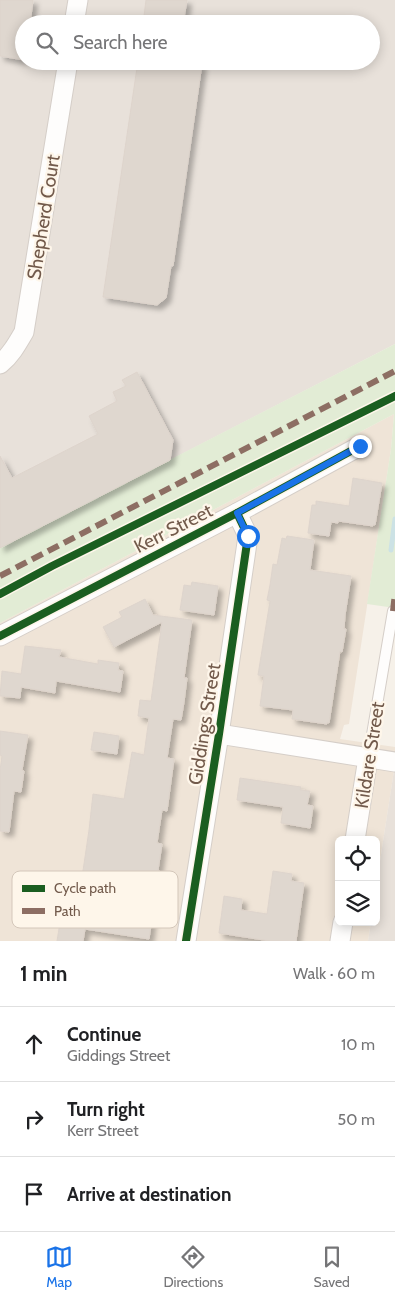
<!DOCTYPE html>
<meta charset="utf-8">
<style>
body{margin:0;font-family:Cabin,sans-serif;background:#f2f2f2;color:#202124}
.controls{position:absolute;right:15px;bottom:15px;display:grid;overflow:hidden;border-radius:8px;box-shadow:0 2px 12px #0003}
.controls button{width:45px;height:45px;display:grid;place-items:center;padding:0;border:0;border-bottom:1px solid #e0e0e0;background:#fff;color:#202124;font:25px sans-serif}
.stop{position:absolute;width:15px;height:15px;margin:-11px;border:4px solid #1a73e8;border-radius:50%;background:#fff}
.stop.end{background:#1a73e8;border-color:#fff;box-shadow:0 1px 5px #0008}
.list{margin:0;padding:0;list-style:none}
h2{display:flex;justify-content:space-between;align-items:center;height:65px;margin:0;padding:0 20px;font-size:21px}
h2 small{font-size:16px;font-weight:400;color:#757577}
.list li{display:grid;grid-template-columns:32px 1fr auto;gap:15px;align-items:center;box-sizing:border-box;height:75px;padding:0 20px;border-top:1px solid #e0e0e0}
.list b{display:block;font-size:19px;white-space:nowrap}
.list p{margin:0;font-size:16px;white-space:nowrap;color:#757577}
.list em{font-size:16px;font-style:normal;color:#757577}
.icon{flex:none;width:28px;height:28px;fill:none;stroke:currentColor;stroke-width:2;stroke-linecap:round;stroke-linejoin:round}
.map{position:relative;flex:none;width:395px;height:941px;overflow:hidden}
.search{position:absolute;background:#fff;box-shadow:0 2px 12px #0003;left:15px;right:15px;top:15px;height:55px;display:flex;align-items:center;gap:12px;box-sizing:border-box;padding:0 18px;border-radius:28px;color:#757577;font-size:19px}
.sheet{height:290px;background:#fff}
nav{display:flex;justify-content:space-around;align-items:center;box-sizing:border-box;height:70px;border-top:1px solid #e0e0e0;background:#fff;font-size:14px;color:#757577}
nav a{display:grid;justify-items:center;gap:2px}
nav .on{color:#1a73e8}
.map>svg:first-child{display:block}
.residential{fill:#efe4d7}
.industrial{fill:#e8e1da;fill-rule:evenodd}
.green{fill:#e2ecd5}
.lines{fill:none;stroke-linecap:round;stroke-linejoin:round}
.stream{stroke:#cce2e5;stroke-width:5}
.building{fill:#dfd7cf;stroke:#ded4cc;filter:url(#shadow)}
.service-casing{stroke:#d5cec8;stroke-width:12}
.minor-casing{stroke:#d5cec8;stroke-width:21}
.service{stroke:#fefdfc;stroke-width:10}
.minor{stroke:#fefdfc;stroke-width:19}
.quiet{stroke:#8d6e63;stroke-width:6;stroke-dasharray:12 6;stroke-linecap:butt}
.cycleway-casing{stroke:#fef6ea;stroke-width:11}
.cycleway{stroke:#1b5e20;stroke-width:8}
.route{stroke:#1a73e8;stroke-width:6}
.labels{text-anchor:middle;stroke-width:4.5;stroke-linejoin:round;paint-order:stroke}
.street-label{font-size:19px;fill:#725a4b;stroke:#fef6ea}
.key{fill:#fef6ea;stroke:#d4c7ba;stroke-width:1}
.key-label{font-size:14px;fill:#725a4b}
</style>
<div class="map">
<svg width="395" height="941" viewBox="0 0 395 941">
<defs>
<filter id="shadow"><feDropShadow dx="4.5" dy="4.5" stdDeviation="2.5" flood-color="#0004"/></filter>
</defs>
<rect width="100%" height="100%" fill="#f6f1e9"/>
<path class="residential" d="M394,414l-3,35 -42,275 -5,1 -4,14 55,8v17l-19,123v-47h-37v82h32l-3,19h-368v-318z"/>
<g class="industrial">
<path d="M0,0h395v344l-225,116 -170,85zM24,24h347v37h-347z"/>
<path d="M395,764v177h-27l3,-19h5v-35z"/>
</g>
<path class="green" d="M395,344v264l-28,-4 24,-155 3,-35 -394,209v-76z"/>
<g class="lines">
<path class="stream" d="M391,550l4,-31"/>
</g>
<g class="building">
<path d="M0,0h33l-3,24h-6v36l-24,-4z"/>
<path d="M146,0h41l-4,24h-40z"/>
<path d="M138,61h46l18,3 -29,202h-2l-5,32 -9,7 -54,-8z"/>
<path d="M137,372l36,68 -3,20 -170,88v-92l12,22 86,-44 -9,-18 28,-15 -4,-9 13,-6 -4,-6z"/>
<path d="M353,478l29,5 -7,42 -2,-1v2l-35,-5v2l-7,-1 -2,14 -21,-3 4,-28h4v-4l33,5z"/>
<path d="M287,536l27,4 -4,30 41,6 -6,39 -1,14h2l-4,23 -2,-1 -11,72 -2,-1v2l-35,-5 1,-9 -33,-4 4,-30 -6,-1 12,-74 -3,-1 3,-15 3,-21 4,1 5,-27 4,1z"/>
<path d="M192,582l26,4 -4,29 -34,-5 4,-25 7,1z"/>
<path d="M145,599l8,16 39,5 -8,58h3l-3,24 -3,18 -8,-1 -6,39 7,1 -7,52 -5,-1 -5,33 5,1 -4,26h1l-10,69 -64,-10 -2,12h-26l5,-31 -3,-1 3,-20 18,2 9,-61 4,-36 31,5 8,-47 12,3 5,-37 -11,-2 2,-16 11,1 11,-79 -48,25 -11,-20 19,-10 -3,-5z"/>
<path d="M25,646l36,4 -2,7 39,7v-4l21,3 -1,7 5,1 -3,21 -64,-11 -1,12 -34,-6 -1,11 -20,-2 2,-25 19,3z"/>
<path d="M0,731l28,4 -6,35 2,1 -3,21 -7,-1 -5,41 -9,-1v-61l2,-14 -2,-1z"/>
<path d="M94,732l25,4 -2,18 -26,-4z"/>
<path d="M240,778l61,9 -1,3 10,1 -3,14 6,1 -3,22 -29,-5 2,-16 -46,-7z"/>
<path d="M273,871l19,3 -1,7 13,2 -8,58h-26l-51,-8 5,-37 18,3 -1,11 26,4z"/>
</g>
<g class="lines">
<g class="service-casing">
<path id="service" d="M368,758l25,-147"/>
</g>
<g class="minor-casing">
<g id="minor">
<path d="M74,24l4,-24"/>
<path d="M0,364c11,-9 17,-20 24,-32l44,-271"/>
<path d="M0,636l237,-123 123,-67"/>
<path d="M219,734l176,28"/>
<path d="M355,840l13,-82"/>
<path d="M186,941l33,-207 29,-198 -11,-23"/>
<path d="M340,941l3,-19"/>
</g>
</g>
<use href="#service" class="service"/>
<use href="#minor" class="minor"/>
<g class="quiet">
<path d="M0,576l395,-205"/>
<path d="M393,611l2,-18"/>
</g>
<g class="cycleway-casing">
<g id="cycleway">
<path d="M0,594l52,-28 343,-170"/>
<path d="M0,636l237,-123 123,-67"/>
<path d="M186,941l33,-207 29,-198 -11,-23"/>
</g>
</g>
<use href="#cycleway" class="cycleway"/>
</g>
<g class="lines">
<path class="route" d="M248,536l-11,-23 123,-67"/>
</g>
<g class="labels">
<g class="street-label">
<text transform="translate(43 217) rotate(-81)" y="7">Shepherd Court</text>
<text transform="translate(173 528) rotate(-27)" y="7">Kerr Street</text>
<text transform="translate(204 724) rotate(-81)" y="7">Giddings Street</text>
<text transform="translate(369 755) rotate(-81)" y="7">Kildare Street</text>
</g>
</g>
<rect x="12" y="871" width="166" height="57" rx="8" class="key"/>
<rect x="22" y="885" width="23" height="7" fill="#1b5e20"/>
<rect x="22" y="908" width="23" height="6" fill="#8d6e63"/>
<g class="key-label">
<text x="54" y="893">Cycle path</text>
<text x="54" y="916">Path</text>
</g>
</svg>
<div class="controls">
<button><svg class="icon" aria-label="locate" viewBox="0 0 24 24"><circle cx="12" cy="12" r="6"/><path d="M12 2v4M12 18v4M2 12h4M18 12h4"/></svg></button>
<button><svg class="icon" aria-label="layers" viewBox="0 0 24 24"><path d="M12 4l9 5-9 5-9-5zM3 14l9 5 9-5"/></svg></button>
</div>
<div class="stop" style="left:248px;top:536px"></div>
<div class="stop end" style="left:360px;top:446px"></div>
<div class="search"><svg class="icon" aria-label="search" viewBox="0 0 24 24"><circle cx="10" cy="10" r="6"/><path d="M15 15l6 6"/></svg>Search here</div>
</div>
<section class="sheet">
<h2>1 min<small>Walk · 60 m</small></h2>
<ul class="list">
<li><svg class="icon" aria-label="ahead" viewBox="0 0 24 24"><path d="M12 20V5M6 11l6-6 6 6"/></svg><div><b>Continue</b><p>Giddings Street</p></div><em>10 m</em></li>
<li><svg class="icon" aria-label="right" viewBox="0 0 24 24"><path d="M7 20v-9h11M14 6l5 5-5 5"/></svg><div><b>Turn right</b><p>Kerr Street</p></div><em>50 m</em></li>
<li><svg class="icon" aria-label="arrive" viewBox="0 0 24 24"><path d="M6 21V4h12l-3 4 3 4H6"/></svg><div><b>Arrive at destination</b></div></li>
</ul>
</section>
<nav>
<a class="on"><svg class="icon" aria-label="map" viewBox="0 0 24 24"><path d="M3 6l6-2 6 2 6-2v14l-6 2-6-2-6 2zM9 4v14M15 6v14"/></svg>Map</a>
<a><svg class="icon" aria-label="directions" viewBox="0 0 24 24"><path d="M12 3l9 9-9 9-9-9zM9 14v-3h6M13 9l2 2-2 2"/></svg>Directions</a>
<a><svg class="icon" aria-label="saved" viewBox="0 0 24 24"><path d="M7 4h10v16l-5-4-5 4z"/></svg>Saved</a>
</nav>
